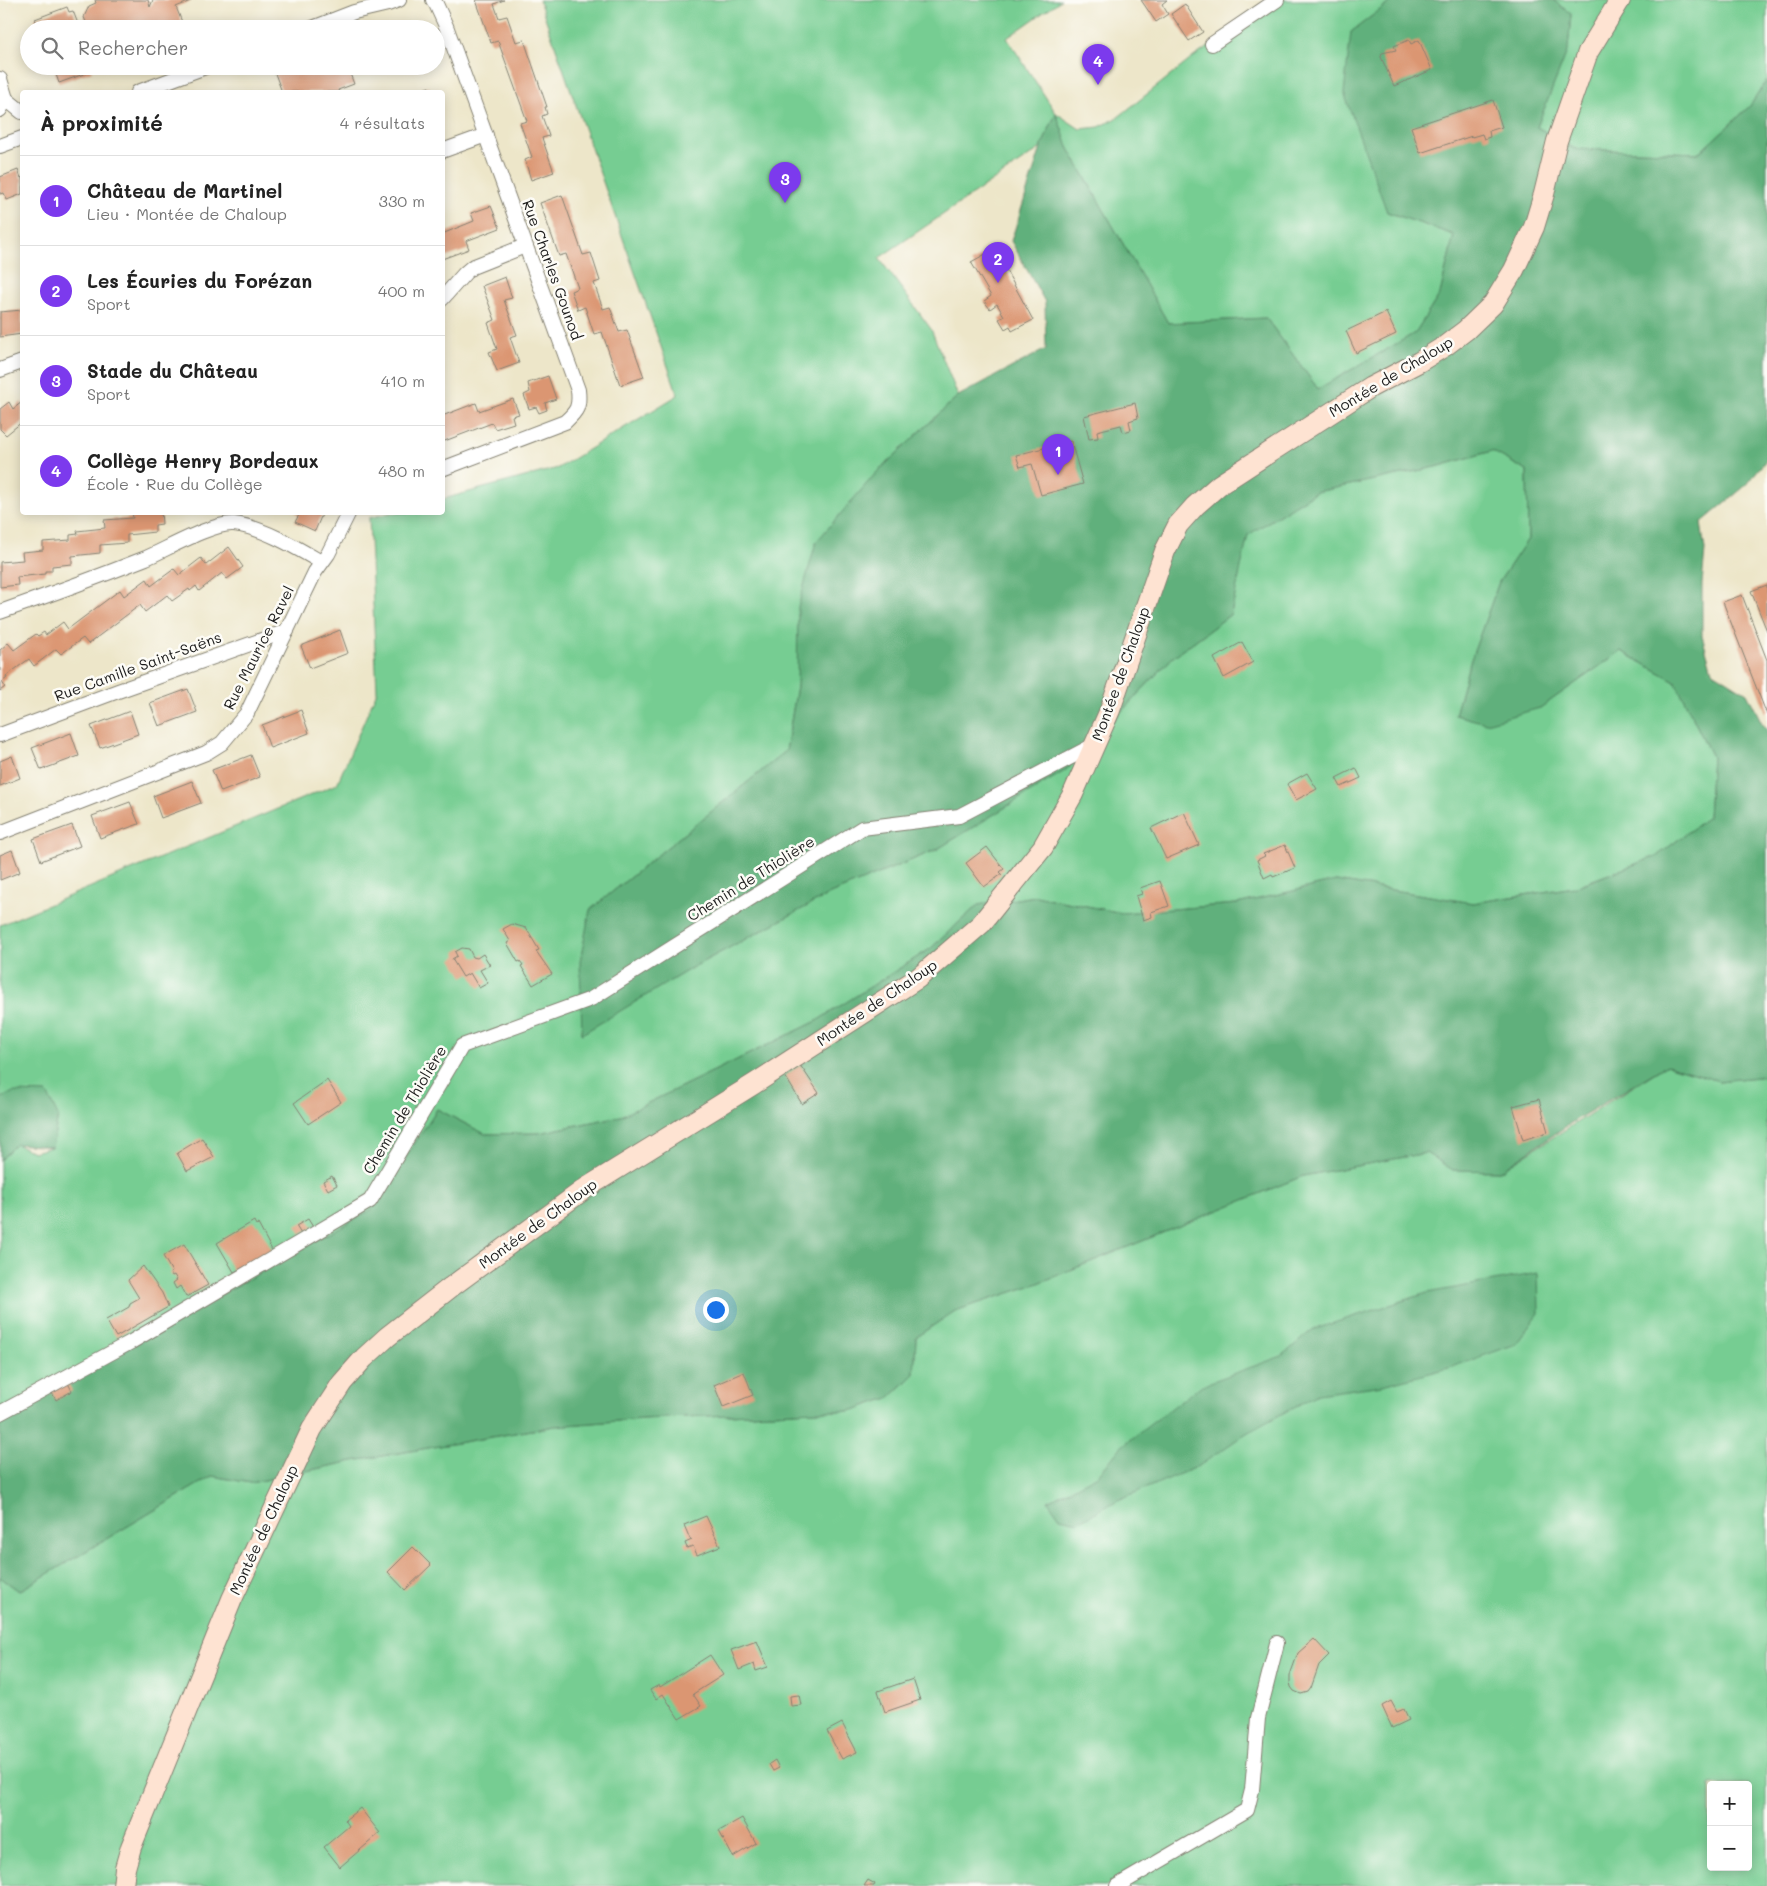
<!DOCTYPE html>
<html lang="fr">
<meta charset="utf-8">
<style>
body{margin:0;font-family:Mali,sans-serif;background:#f6f6f6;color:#222}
.controls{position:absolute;right:15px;bottom:15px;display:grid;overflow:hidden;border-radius:5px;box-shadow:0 2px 12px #0003}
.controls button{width:45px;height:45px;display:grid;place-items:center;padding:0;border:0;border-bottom:1px solid #e0e0e0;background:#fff;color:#222;font:25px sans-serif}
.you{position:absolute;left:715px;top:1309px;width:18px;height:18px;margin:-12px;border:4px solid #fff;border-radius:50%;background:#1a73e8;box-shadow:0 0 0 8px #1a73e833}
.badge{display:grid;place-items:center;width:32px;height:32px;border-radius:50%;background:#7c3aed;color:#fff;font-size:16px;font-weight:700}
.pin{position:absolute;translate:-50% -41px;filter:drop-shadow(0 1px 2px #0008)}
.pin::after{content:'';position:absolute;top:26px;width:18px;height:15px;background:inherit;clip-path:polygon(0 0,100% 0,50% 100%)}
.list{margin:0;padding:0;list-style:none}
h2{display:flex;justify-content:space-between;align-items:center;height:65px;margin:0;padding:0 20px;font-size:21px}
h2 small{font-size:16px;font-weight:400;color:#767676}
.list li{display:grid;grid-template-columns:32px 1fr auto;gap:15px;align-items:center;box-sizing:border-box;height:90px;padding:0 20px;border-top:1px solid #e0e0e0}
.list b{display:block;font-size:19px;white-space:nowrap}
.list p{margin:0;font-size:16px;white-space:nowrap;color:#767676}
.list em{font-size:16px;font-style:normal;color:#767676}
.icon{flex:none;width:28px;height:28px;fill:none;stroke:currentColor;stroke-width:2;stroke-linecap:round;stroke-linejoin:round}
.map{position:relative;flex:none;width:1767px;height:1886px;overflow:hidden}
.search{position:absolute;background:#fff;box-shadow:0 2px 12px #0003;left:20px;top:20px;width:425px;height:55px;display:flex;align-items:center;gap:12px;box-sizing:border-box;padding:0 18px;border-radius:28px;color:#767676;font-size:19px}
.panel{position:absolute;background:#fff;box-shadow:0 2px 12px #0003;left:20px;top:90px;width:425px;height:425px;border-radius:5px}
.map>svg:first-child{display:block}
.green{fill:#76cd92;stroke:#497457;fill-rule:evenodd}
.forest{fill:#60b07c;stroke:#3e664c}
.building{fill:#db9672}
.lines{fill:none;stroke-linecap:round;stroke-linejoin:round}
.minor-casing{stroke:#848172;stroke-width:16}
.secondary-casing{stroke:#848172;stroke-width:22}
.minor{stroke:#fff;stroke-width:14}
.secondary{stroke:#fee3d2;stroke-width:20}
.labels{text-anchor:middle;stroke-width:5;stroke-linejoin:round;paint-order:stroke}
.street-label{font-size:15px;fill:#1c1c1c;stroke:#fdfcf7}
</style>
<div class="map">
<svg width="1767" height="1886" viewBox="0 0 1767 1886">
<rect width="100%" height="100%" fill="#fdfcf7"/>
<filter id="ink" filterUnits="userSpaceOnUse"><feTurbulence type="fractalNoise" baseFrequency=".02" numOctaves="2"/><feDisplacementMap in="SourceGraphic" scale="10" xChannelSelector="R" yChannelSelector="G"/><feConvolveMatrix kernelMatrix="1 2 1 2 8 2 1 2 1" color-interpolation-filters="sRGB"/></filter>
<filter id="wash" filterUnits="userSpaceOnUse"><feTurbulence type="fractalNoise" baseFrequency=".0096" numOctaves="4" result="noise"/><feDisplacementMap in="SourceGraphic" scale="20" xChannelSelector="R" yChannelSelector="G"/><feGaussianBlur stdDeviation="1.12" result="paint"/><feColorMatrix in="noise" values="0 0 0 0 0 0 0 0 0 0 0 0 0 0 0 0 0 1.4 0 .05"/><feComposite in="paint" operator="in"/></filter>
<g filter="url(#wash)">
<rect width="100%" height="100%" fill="#ede6c9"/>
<g class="green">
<path d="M539,0h522l-54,38 49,75 24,16 19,-2 18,-9 78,-62 85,-56h113l-42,32 36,180 67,23 -14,59 -25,39 -97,56 -52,-71 -98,5 -100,-176 -12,-33 -15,34 -162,110 52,71 27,67 -82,77 -79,213 -11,65 -196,159 -8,123 113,-67 135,-72 106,-44 130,-80 107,-113 58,-43 16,-79 69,-43 120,-25 56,-16 35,20 1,68 -29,43 -31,86 -13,47 85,-7 81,-57 54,30 37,76 -4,60 -51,39 -83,31 -101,16 -137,-22 -99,23 -115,9 -86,-17 -58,9 -48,44 -115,73 -194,94 -82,17 -54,1 -48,-25 -64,100 -373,211v-260l16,-16 17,8 19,-5 6,-31 -58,-17v-174l337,-141 40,-93 -8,-173 21,-5 52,-1 1,-13 115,-31 120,-73z"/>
<path d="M1553,0h214v80l-17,26 -51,47 -124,-4 -38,-22 31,-79 3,-34z"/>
<path d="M1667,1065l52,16 48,-5v810h-1767v-309l19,14 193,-115 39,7 102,-22 202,-35 87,-7 173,-8h35l39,-13 25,-24 2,-37 39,-26 81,-27 267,-108 123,-23 27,17 47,1zM1711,1785h37v82h-37z"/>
</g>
<g class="forest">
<path d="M1393,0h160l18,14 -3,35 -31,78 38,22 124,4 51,-47 17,-26v379l-23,28 -43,36 4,27 -3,34v52l10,35 35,22 15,30 5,6v347l-48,5 -52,-16 -93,56 -74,50 -47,-1 -27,-17 -123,23 -267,108 -81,27 -39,26 -2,37 -25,24 -39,13h-35l-173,8 -87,7 -202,35 -102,22 -39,-7 -193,115 -19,-14v-157l372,-211 65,-100 48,25 54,-1 82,-17 194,-94 115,-73 48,-44 58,-9 86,17 115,-9 99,-23 137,22 102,-16 82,-31 51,-39 4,-60 -37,-76 -54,-30 -81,57 -54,15 -31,-8 13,-47 31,-86 29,-43 -1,-68 -35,-20 -56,16 -120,25 -68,43 -17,79 -58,43 -107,113 -130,80 -106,44 -135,72 -113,68 -2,-73 10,-51 196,-159 11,-65 1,-79 18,-65 60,-69 82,-77 88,-47 -1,-47 -34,-61 30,-93 15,-35 12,34 100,176 98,-5 52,71 97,-56 25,-39 14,-59 -67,-23 -43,-119 7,-61z"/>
<path d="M13,1092l34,1 11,23 -6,31 -36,-3 -16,16v-61z"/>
<path d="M1538,1273l1,40 -23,31 -67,24 -66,17 -65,9 -73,40 -46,32 -81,34 -40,22 -18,-4 -12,-17 50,-26 24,-29 80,-61 80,-29 30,-26 115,-37z"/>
</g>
<g id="blocks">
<g class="building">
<path d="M95,0h53l2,7 3,-7h40l-17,7 6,15 -3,7h-82l-10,-4 -3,-8 5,-11 7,-3z"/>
<path d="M476,0h28l-10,4 5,14 8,-2 9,26 8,-2 23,67h-2l2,7 -5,2 7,20 -7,2 12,34 -23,8 -6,-20 7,-3 -12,-34 7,-2 -29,-80 -7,2z"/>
<path d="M1141,0h26l-5,4 6,10 -12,8z"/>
<path d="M1185,4l18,28 -14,9 -18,-27z"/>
<path d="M67,7l2,5 4,-1 7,18h-41l-4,-10z"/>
<path d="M1409,40l2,4 8,-4 13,30 -38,16 -13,-29 1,-4 14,-3 -2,-4z"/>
<path d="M53,66h37l2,5 -33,12z"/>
<path d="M287,66h60l7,18 -16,6 1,2h-57l-8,-21z"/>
<path d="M429,87l2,5h-16z"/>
<path d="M1493,100l9,27 -13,4 1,6 -6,2 -2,-5 -10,3v-1l-52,17 -9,-26z"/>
<path d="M18,170l3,8 1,-1v17l-15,6 -3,-7 -4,1v-17z"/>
<path d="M562,195l21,60 8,-2 9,28 -6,2 9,26 7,-2 9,25 8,-2 17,47 -24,8 -18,-53 -8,2 -9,-27 -7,3 -7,-19 7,-3 -12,-34 -7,2 -19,-53z"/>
<path d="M491,206l9,22 -34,13 3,8 -27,10v-25l32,-13 -3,-8z"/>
<path d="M993,250l4,8 2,-1 34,63 -21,11 -2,-5 -5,3 -6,-10 5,-3 -7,-12 -7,5 -6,-8 7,-5 -20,-34z"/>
<path d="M505,277l7,21 -8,2 13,35 -7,2 9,26 -22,8 -8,-19 8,-3 -9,-26 7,-3 -13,-34z"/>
<path d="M22,310v24l-22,3v-25z"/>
<path d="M1386,312l10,22 -40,19 -10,-22z"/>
<path d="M548,376l8,23 -11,4 2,7 -8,3 -3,-6 -7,2 -5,-14 6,-3 -2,-9z"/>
<path d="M513,399l6,15 -7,2 2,7 -19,6 -3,-6 -50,19v-26l34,-13 3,8z"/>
<path d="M9,402l4,7 9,-7v20l-16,13 -6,-6v-20z"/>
<path d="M1135,403l3,15 -9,3 2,9 -8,2 -2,-7 -24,6 1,7 -9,1 -5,-23z"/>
<path d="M1071,441l12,43 -42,11 -9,-31 -12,3 -4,-12z"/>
<path d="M132,512h29l1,12 -7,1v7l-28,3v8l-27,2v8l-28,3v8l-20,2v5h-7v3l-28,3 1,8 -18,2v-25l23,-2 -1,-8 21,-2v-8l27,-2v-5l8,-1 -1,-3 28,-3 -1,-8 29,-2z"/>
<path d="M295,512h28l-8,19 -20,-9 4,-7z"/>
<path d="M229,547l14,20 -16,12 -5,-6 -23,18 -3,-5 -6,5 -1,-2 -17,12 -5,-6 -22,17 -5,-7 -52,39 -5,-6 -22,16 -5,-5 -22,17 -5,-7 -23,17 1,2 -5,4 3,5 -5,4v-41l8,-7 6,7 22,-16 2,2 6,-4 2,3 17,-13 5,7 52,-39 4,6 23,-17 4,7 23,-17 5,6 22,-17 5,7z"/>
<path d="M1767,585v46l-16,-40z"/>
<path d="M1742,595l25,65v55l-44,-113z"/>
<path d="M340,630l8,23 -38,15 -9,-22z"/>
<path d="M1242,642l11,20 -29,16 -10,-20z"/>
<path d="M188,689l9,23 -38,14 -9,-23z"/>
<path d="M301,710l8,23 -39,15 -8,-23z"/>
<path d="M130,711l8,23 -38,14 -9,-22z"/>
<path d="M71,733l8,23 -38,14 -9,-22z"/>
<path d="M251,755l9,22 -39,15 -9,-22z"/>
<path d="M12,756l8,22 -20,8v-25z"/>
<path d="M1356,768l5,10 -20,9 -5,-9z"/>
<path d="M1307,773l10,16 -21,11 -9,-16z"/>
<path d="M192,781l9,22 -40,15 -8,-22z"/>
<path d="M130,802l9,22 -39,14 -8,-22z"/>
<path d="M1184,812l15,33 -33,14 -15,-31z"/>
<path d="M72,825l8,21 -39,15 -8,-22z"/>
<path d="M1285,845l10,23 -22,9 -1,-3 -8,4 -7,-18 8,-4 -2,-2z"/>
<path d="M987,847l17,22 -4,3 2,2 -18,13 -18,-24z"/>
<path d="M12,850l8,22 -20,8v-25z"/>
<path d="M1160,881l9,25 -18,6 1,5 -9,3 -7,-24 6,-2 -2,-6z"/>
<path d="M512,924l14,4 13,22 -3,1 16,23 -19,11 -12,-19 2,-1 -3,-4 -2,1 -11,-19 3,-2 -7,-12z"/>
<path d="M462,948l7,1 4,8 4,1 6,-4 7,11 -10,5 8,13 -9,5 -9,-15 -7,4 -11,-18 5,-3 -2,-4z"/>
<path d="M800,1065l19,28 -17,11 -17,-28z"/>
<path d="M327,1080l14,22 -33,22 -14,-21z"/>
<path d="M1539,1099l9,33 -25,8 -10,-34z"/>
<path d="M202,1138l12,19 -27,14 -10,-18z"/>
<path d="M332,1176l5,9 -9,5 -5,-9z"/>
<path d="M308,1219l5,8 -12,7 -5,-8z"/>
<path d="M254,1221l2,4 2,-1 15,28 -39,20 -17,-29z"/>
<path d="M184,1244l24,41 -22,12 -6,-11 -4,3 -3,-6 4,-3 -3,-5 -2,1 -2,-3 2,-1 -9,-16z"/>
<path d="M143,1266l19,27 6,14 -52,30 -10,-17 23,-13 1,-4 9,-5 -11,-18z"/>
<path d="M744,1372l9,23 -30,12 -9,-22z"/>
<path d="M68,1383l4,8 -16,9 -5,-9z"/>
<path d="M706,1516l14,30 -23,9 -4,-9 -6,2 -2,-5 7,-3 -2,-1 -6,-14z"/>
<path d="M413,1547l18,18 -26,25 -17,-18z"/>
<path d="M1314,1639l15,16 -10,10 -8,23 -3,4 -7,2 -7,-3 -3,-4 -1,-5v-7l8,-22z"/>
<path d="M757,1641l11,26 -12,4 -2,-7 -15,6 -8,-20z"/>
<path d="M710,1655l13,20 -30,19 8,12 -22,13 -16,-25 -7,5 -6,-9 9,-5 1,2z"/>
<path d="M913,1679l7,21 -35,12 -7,-21z"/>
<path d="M799,1695l2,10 -10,1 -1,-10z"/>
<path d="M1391,1701l6,11 7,-3 5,11 -17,8 -10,-22z"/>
<path d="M842,1723l15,29 -15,7 -15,-28z"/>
<path d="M775,1760l4,8 -6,3 -4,-7z"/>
<path d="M360,1808l20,25 -40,34 -16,-20 25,-21 -4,-6z"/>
<path d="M742,1818l14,25 -23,14 -14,-26z"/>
<path d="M868,1880l7,4 -1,2h-10z"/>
</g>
</g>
</g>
<g filter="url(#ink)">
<use href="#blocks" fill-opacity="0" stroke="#848172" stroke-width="1"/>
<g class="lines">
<g class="minor-casing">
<g id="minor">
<path d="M433,0l3,4 10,22 132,364c2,17 -1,21 -13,32l-123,47"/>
<path d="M310,29l44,-17 34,-8 11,-4"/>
<path d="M1212,44l65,-44"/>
<path d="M0,79l6,20 -6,11"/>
<path d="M138,92l70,-26"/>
<path d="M6,99l16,13"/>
<path d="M0,146l22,-8"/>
<path d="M442,151l44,-16"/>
<path d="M442,299l23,-26 7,-6 53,-21"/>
<path d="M0,370l22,-8"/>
<path d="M0,612c49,-17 98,-35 146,-54 21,-9 68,-36 88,-34 28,3 63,24 87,38"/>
<path d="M0,735l118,-44 169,-60"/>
<path d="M0,833l206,-80 16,-10 25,-30 68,-141 13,-18 21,-42"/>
<path d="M0,1413l131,-71 239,-141 92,-155 129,-47 271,-171 97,-12 135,-71"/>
<path d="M1117,1886l130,-76 5,-20 6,-72 19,-75"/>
</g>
</g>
<g class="secondary-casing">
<path id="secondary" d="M123,1886l2,-18 6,-21 101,-248 80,-170 30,-46 22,-25 23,-21 64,-50 135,-99 168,-104 164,-106 63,-54 62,-77 30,-53 37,-84 55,-159 13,-26 17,-19 24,-21 152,-98 48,-25 26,-16 21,-16 27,-26 21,-34 20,-43 10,-33 13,-53 31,-89 32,-52"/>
</g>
<use href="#minor" class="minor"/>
<use href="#secondary" class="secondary"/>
</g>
</g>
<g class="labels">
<g class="street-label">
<text transform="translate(552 270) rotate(70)" y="5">Rue Charles Gounod</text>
<text transform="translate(1391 377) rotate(-31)" y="5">Montée de Chaloup</text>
<text transform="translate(259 648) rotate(-63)" y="5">Rue Maurice Ravel</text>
<text transform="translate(138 667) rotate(-20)" y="5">Rue Camille Saint-Saëns</text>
<text transform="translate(1121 674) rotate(-70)" y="5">Montée de Chaloup</text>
<text transform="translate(751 879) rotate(-32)" y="5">Chemin de Thiolière</text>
<text transform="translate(877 1003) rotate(-34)" y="5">Montée de Chaloup</text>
<text transform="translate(405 1110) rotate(-59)" y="5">Chemin de Thiolière</text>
<text transform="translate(538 1224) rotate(-36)" y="5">Montée de Chaloup</text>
<text transform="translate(264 1530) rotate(-65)" y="5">Montée de Chaloup</text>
</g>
</g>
</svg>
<div class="controls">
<button>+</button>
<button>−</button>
</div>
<div class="you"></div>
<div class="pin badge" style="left:1058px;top:475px">1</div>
<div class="pin badge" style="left:998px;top:283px">2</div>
<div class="pin badge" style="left:785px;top:203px">3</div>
<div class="pin badge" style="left:1098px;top:85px">4</div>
<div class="search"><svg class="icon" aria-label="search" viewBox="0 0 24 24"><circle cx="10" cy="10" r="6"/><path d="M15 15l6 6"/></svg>Rechercher</div>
<section class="panel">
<h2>À proximité<small>4 résultats</small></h2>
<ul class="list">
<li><span class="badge">1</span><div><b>Château de Martinel</b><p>Lieu · Montée de Chaloup</p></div><em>330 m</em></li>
<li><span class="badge">2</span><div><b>Les Écuries du Forézan</b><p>Sport</p></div><em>400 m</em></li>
<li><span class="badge">3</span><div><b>Stade du Château</b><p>Sport</p></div><em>410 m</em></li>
<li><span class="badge">4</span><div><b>Collège Henry Bordeaux</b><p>École · Rue du Collège</p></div><em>480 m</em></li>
</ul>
</section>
</div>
